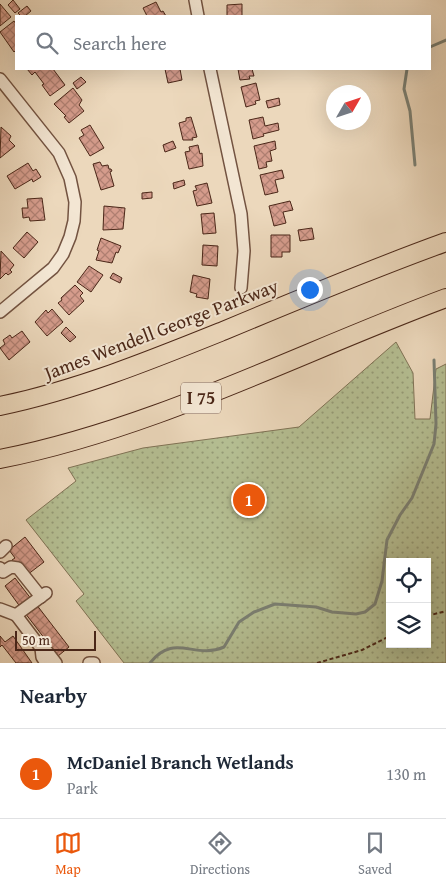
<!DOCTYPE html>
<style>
body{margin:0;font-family:"Gentium Book Plus",serif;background:#f6f6f7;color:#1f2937}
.controls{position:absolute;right:15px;bottom:15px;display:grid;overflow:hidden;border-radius:0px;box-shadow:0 5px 20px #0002}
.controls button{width:45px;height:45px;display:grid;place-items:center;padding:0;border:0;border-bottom:1px solid #e0e1e3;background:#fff;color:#1f2937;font:25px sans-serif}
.compass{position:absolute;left:326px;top:85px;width:45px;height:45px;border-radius:50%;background:#fff;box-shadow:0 5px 20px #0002;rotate:51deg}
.scale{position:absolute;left:15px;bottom:12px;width:81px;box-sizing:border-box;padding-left:5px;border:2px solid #4b2718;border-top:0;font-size:14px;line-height:18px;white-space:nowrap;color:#4b2718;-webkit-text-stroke:4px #f3e6d3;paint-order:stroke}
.you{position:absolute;left:309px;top:289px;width:18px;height:18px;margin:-12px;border:4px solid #fff;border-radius:50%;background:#1a73e8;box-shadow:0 0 0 8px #1a73e833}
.badge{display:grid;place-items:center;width:32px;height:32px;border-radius:50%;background:#ea580c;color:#fff;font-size:16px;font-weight:700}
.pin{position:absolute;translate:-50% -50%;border:2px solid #fff;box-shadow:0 1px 5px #0006}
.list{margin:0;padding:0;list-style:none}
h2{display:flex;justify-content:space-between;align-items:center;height:65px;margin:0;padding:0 20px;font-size:21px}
h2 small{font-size:16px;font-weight:400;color:#747a83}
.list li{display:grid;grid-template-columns:32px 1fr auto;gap:15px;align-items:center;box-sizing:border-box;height:90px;padding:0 20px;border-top:1px solid #e0e1e3}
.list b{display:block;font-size:19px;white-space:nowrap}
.list p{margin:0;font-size:16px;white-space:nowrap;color:#747a83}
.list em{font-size:16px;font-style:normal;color:#747a83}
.icon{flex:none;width:28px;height:28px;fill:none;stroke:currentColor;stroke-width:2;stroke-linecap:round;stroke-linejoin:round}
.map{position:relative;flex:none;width:446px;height:663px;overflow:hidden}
.search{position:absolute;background:#fff;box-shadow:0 5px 20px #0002;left:15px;right:15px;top:15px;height:55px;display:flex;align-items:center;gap:12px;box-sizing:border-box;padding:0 18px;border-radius:0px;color:#747a83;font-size:19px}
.sheet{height:155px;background:#fff}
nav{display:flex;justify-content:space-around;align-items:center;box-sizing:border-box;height:70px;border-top:1px solid #e0e1e3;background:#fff;font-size:14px;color:#747a83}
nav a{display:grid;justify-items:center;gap:2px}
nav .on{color:#ea580c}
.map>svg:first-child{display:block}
.park{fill:url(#park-dots);stroke:#807356;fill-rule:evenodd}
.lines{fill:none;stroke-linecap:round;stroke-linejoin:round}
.stream{stroke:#7a7f73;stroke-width:3}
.building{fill:url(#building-cross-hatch);stroke:#4b2718}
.minor-casing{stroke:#735341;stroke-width:14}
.highway-casing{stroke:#4b2718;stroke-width:20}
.path{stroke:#4b2718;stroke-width:2;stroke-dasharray:4 2.5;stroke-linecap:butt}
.minor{stroke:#f3e6d3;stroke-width:11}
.highway{stroke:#ecd8bc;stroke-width:18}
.labels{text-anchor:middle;stroke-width:4;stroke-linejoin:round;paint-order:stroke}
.shield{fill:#f3e6d3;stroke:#7d6050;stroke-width:1}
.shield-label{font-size:18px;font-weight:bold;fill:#4b2718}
.street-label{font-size:19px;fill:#4b2718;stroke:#f3e6d3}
</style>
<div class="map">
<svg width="446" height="663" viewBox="0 0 446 663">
<defs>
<pattern id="park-dots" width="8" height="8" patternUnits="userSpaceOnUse" patternTransform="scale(1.25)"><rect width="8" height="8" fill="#b5bf93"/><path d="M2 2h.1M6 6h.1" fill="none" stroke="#959b77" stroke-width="1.8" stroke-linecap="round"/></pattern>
<pattern id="building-cross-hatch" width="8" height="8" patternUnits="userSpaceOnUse" patternTransform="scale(1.25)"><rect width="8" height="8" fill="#d59c8c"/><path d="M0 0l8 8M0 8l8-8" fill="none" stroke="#af7f71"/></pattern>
</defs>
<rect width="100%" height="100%" fill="#ecd8bc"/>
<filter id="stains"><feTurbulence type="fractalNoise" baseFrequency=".004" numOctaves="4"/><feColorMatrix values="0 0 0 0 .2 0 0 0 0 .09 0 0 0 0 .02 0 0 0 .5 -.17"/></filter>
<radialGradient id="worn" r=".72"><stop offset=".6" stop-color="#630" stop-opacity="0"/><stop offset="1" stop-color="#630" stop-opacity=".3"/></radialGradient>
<path class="park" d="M396,342l17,31 2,46h15l6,-50 10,-5v299h-322l-48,-62 8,-7 -58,-74 50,-39 -8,-13 75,-20 156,-21zM390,562h37v82h-37z"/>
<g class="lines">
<g class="stream">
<path d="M430,47l16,-7"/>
<path d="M407,69l-3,20 6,22 5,54"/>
<path d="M150,663c24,-31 44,-3 74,-16l15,-25 15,-10 21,-8 41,3 16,5 24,2 9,-2 10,-8 7,-23 5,-41 13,-25 12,-17 22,-54 2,-20 -2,-64"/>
</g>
</g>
<g class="building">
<path d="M13,0l7,9 -5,4 -7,-8z"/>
<path d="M156,2l5,10 2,-1 3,5h-19l-4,-8z"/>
<path d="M0,4l11,13 -11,9z"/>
<path d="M242,4v12h-15v-11z"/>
<path d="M27,6l4,5 -6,5h-4l-3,-3z"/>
<path d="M14,21l2,3v26l-2,2 -14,-20z"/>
<path d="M27,69h26l12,16 -15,11 -8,-11 2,-1 -9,-12 -3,3z"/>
<path d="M165,69h15l2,11 -14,3z"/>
<path d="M238,69h14l2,7h-5l1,3 -10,1z"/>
<path d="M81,77l5,5 -9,7 -4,-6z"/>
<path d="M256,83l4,17 -5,1 1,3 -10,3 -5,-20z"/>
<path d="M73,88l9,12 -3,5 5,6 -15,12 -5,-6 2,-1 -12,-12z"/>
<path d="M279,98l1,7 -12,3 -2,-7z"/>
<path d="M191,117l6,20 -5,1 1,2h-10l-4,-17 7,-2v-3z"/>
<path d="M263,117l2,9 13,-3 1,7 -16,4 1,2 -11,3 -4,-19z"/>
<path d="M90,125l14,23 -14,8 -11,-18 5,-3 -3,-5z"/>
<path d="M1,127l10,9 -2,4 6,6 -15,12z"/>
<path d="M173,141l3,7 -11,4 -2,-7z"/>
<path d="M275,141l1,8 -6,2 2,10 -6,1 1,5 -8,2 -5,-23z"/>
<path d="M198,145l2,9 2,-1 1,13 -14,3 -4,-17 5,-1 -1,-4z"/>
<path d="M100,162l2,4 6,-1 1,4h2l1,2 -2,1 4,14 -13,4 -8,-26z"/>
<path d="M28,163l5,8 3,-2 5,8 -8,5 -1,-3 -17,10 -8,-13z"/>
<path d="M282,170l2,8 -9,2 3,12 -13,3 -5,-20z"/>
<path d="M184,180l1,5 -11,4 -1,-6z"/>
<path d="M207,183l5,20 -15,3 -4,-15 4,-1 -2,-4z"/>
<path d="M152,192v6l-10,1v-6z"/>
<path d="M42,198l3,22 -15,1 -1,-4 -6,1 -1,-10h6l-1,-9z"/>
<path d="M290,201l3,9 -10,2 3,11 -12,3 -5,-20z"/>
<path d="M104,206l21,2 -2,21 -20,1z"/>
<path d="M214,213l2,20 -13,1 -2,-20z"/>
<path d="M312,228l2,11 -14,2 -2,-11z"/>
<path d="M27,232l11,10 -14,16 -11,-10z"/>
<path d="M271,235h19v17h-8v5h-11z"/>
<path d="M101,238l20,8 -3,7 -2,-1 -4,11 -16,-3 3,-9 -2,-1z"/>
<path d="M203,245l15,1 -1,20 -15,-1z"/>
<path d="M1,251l13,14 -4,5 2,2 -4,3 -2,-2 -6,6z"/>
<path d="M89,266l14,9 -12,17 -14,-10z"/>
<path d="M113,273l9,5 -2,5 -10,-5z"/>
<path d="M193,275l17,4 -2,20 -12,-2 1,-3 -7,-2z"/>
<path d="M75,285l8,8 -3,3 4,5 -15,14 -11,-12 4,-3 -1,-2z"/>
<path d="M52,309l11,13 -16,14 -12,-14 11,-12 2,3z"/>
<path d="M66,327l10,10 -6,5 -9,-9z"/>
<path d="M22,331l8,11 -21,18 -9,-12 5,-4 -2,-4 7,-5 2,3z"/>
<path d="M25,537l19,25 -17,13 -15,-15 3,-2 -6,-8z"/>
<path d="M15,578l17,22 -11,8 -16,-22z"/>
<path d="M36,604l33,43 -11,9 -33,-43z"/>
<path d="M0,636l5,6 8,-6 19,27h-16l-14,-18 -2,2z"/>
</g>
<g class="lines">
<g class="minor-casing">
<g id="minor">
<path d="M195,0l3,16"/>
<path d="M210,69l31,145 3,37 -3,37"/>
<path d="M0,79l59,74 11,25 5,24 -1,19 -4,16 -7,17 -10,14 -53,44"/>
<path d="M0,552l6,-6"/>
<path d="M0,568l3,4 8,-5 7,1 23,29"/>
<path d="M0,609l16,6"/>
<path d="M41,648l-25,-33 30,-22"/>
<path d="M46,663l-4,-6 -1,-9 5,2 10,13"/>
<path d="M89,663h5"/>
</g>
</g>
<g class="highway-casing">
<g id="highway">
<path d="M0,406c77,-16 151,-46 223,-75 74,-31 148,-62 223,-89"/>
<path d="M0,459c156,-31 298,-106 446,-161"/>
</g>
</g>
<g class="path">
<path d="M427,616l19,-5"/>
<path d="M317,663l45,-13 28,-14"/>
</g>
<use href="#minor" class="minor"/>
<use href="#highway" class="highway"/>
</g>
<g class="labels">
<rect class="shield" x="181" y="382.5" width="40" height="31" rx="4"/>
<g class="shield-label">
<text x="201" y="404">I 75</text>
</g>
<g class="street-label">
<text transform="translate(161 329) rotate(-21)" y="7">James Wendell George Parkway</text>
</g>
</g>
<rect width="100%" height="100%" filter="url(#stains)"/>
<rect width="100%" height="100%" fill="url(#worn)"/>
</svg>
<div class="controls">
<button><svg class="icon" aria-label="locate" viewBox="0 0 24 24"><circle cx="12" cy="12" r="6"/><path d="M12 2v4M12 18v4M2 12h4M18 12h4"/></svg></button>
<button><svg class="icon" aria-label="layers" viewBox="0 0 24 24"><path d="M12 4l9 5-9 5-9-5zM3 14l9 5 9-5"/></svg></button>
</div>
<svg class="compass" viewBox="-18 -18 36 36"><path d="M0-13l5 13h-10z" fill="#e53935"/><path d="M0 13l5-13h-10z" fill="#747a83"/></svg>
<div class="scale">50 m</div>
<div class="you"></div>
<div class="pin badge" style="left:249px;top:500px">1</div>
<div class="search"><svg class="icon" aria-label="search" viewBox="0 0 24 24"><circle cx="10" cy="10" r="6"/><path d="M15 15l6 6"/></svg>Search here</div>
</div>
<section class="sheet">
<h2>Nearby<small></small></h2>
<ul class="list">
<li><span class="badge">1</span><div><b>McDaniel Branch Wetlands</b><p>Park</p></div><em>130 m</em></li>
</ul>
</section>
<nav>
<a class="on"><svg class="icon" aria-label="map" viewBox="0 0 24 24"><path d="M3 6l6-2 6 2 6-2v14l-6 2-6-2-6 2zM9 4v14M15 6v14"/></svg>Map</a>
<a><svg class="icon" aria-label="directions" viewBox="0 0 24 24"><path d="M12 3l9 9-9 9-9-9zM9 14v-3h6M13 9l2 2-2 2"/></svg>Directions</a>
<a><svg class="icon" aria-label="saved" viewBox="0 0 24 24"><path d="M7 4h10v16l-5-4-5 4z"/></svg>Saved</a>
</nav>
